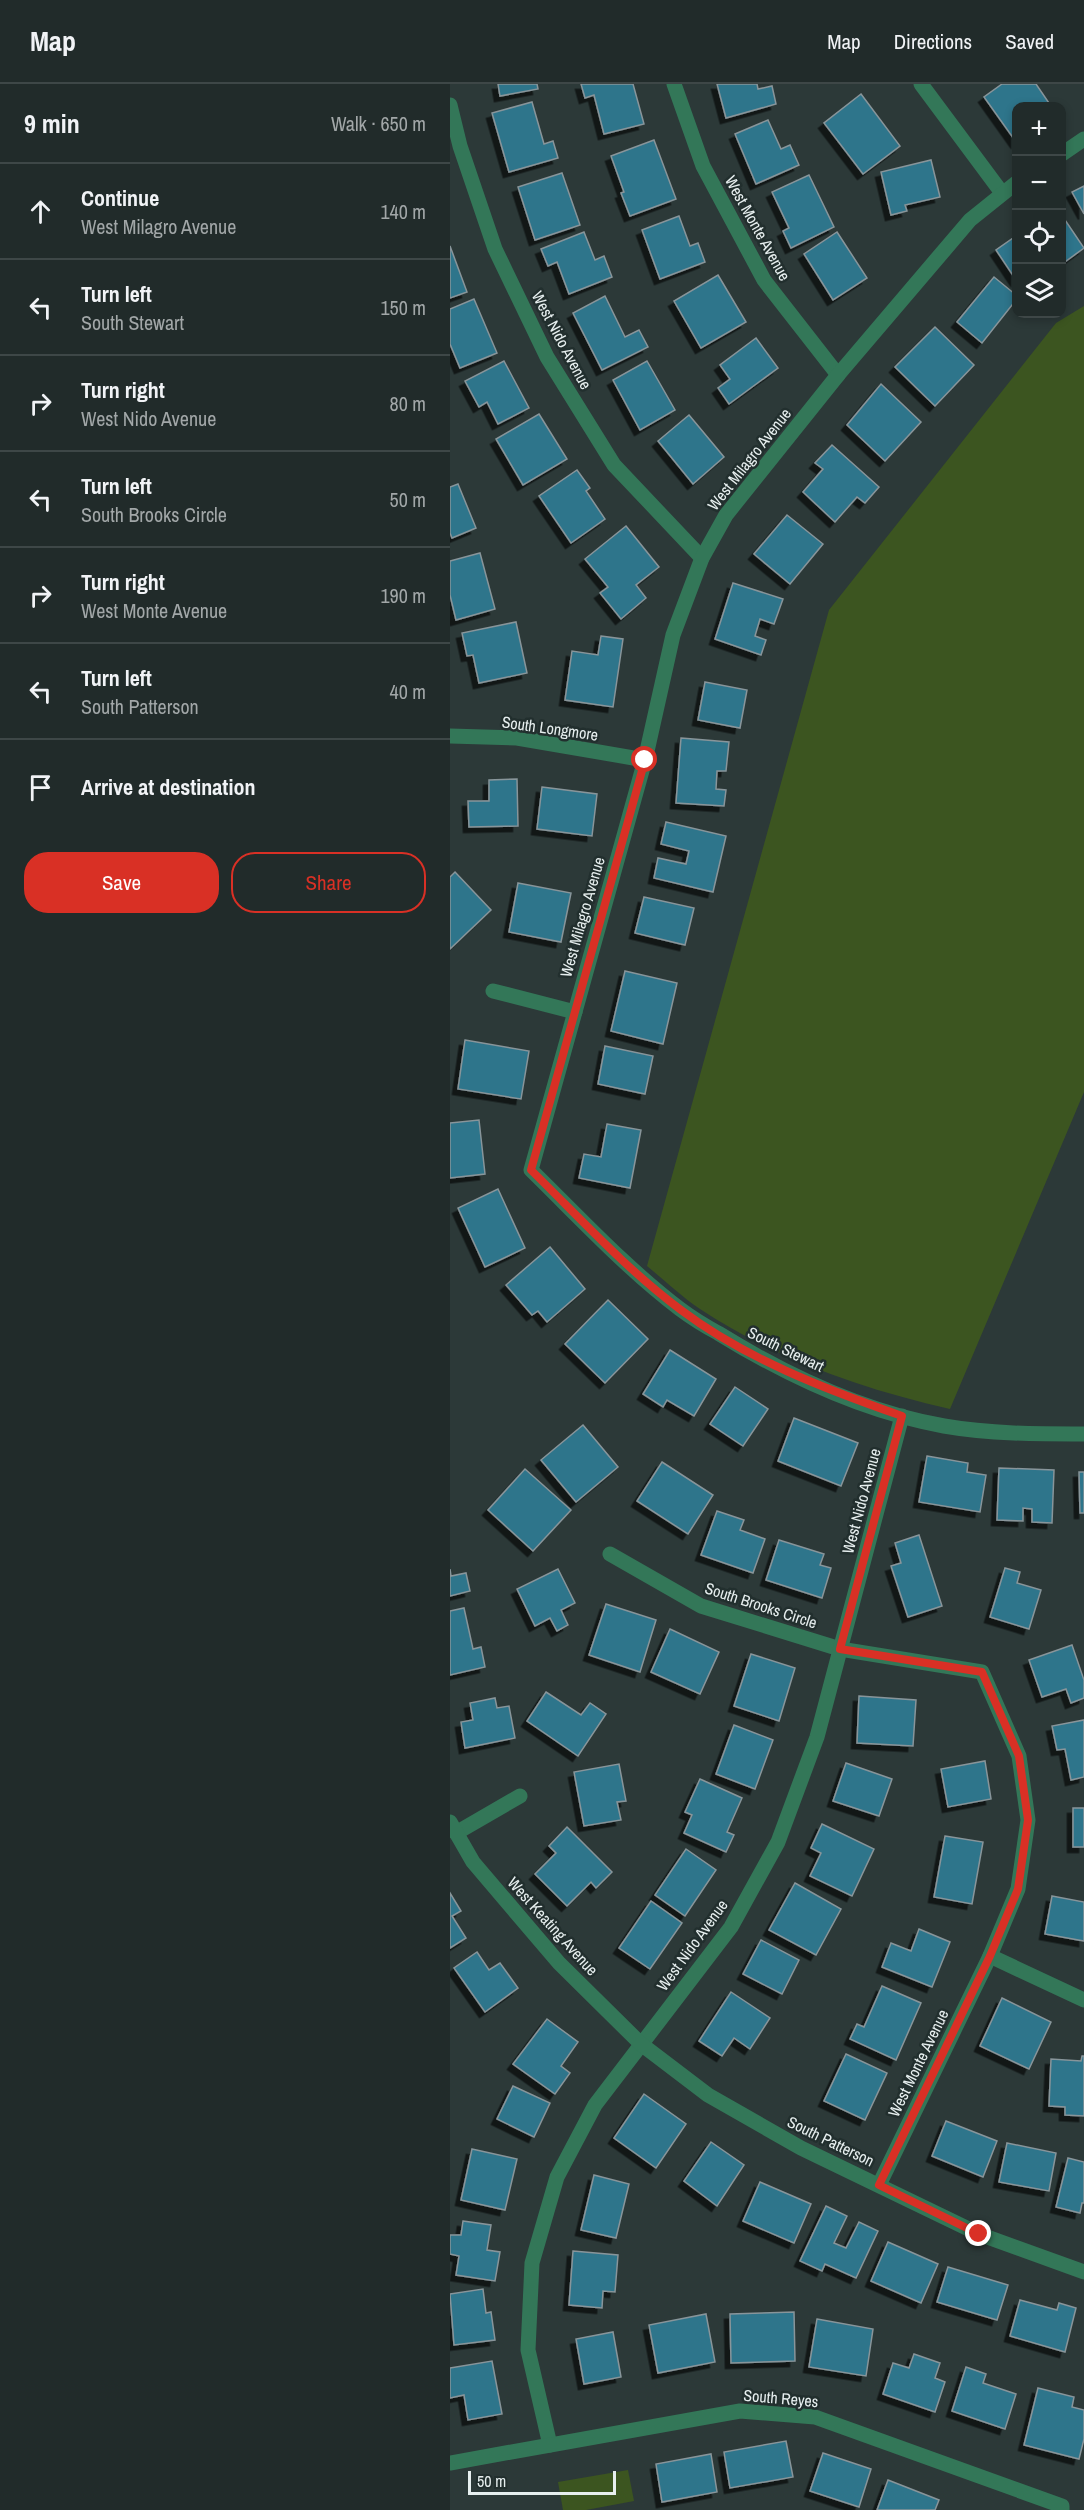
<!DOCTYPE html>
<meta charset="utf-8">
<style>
body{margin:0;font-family:"Archivo Narrow",sans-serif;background:#293332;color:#f1f3f6}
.controls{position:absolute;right:18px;top:18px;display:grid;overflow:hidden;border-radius:12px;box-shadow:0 3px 9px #0003}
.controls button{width:54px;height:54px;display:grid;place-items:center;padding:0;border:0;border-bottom:2px solid #3e4747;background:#212b2a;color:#f1f3f6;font:30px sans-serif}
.scale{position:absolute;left:18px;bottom:15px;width:148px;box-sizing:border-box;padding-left:6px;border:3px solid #e7efef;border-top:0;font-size:16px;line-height:21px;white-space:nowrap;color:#e7efef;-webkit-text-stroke:4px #222f2e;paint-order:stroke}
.stop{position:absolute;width:18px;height:18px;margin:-14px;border:4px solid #d93025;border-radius:50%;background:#fff}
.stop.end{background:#d93025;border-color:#fff;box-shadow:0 2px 6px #0008}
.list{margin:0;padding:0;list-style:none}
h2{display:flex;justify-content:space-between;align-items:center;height:78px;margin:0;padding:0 24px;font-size:26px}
h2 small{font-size:20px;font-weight:400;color:#a2a7a8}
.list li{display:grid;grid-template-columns:39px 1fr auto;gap:18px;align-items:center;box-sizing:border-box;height:96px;padding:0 24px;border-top:2px solid #3e4747}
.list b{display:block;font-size:22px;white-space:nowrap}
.list p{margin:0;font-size:20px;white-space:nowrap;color:#a2a7a8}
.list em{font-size:20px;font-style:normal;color:#a2a7a8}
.actions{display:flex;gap:12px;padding:18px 24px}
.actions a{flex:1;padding:14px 0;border:2px solid #d93025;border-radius:24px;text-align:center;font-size:21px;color:#d93025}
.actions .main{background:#d93025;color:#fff}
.icon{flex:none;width:33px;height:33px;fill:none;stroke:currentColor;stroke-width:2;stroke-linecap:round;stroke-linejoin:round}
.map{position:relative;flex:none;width:634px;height:2426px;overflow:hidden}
header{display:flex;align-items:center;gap:36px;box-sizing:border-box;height:84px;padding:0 30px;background:#212b2a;border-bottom:2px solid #3e4747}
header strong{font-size:28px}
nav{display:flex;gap:33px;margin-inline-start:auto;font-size:21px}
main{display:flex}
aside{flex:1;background:#212b2a}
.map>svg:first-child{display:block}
.green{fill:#3c5520}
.building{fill:#2e748b;stroke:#88959a;stroke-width:1.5;filter:url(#shadow)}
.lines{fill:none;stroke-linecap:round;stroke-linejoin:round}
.minor{stroke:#337758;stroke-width:15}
.tertiary{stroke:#337758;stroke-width:15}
.route{stroke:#d93025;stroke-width:8}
.labels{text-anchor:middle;stroke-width:5;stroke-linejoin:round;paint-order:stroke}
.street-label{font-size:16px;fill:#e7efef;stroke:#222f2e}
</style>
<header>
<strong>Map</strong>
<nav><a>Map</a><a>Directions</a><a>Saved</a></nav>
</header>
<main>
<aside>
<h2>9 min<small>Walk · 650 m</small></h2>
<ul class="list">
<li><svg class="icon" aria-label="ahead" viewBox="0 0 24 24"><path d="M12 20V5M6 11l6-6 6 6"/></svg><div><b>Continue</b><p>West Milagro Avenue</p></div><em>140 m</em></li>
<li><svg class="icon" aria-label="left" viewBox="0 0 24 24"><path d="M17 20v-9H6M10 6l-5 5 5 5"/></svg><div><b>Turn left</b><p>South Stewart</p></div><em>150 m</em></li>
<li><svg class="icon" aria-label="right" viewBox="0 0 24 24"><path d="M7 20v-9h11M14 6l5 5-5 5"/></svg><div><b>Turn right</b><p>West Nido Avenue</p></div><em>80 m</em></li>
<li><svg class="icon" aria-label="left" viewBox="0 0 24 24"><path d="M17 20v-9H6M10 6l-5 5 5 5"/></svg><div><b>Turn left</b><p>South Brooks Circle</p></div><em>50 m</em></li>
<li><svg class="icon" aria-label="right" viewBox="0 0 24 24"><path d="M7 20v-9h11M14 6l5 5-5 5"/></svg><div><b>Turn right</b><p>West Monte Avenue</p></div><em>190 m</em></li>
<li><svg class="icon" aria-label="left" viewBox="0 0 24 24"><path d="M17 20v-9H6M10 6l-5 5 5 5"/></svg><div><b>Turn left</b><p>South Patterson</p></div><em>40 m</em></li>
<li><svg class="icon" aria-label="arrive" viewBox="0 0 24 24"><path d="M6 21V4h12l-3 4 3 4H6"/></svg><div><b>Arrive at destination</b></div></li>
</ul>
<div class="actions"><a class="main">Save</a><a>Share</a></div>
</aside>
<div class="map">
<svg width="634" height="2426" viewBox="0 0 634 2426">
<defs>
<filter id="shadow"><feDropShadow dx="-5.5" dy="5.5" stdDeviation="0" flood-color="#0009"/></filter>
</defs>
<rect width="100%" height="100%" fill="#2c3938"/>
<g class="green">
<path d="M634,222v786l-134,317c-88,-20 -174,-50 -250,-100 -18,-12 -36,-29 -53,-43l182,-656 227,-287z"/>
<path d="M178,2386l6,31 -48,9h-23l-5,-28z"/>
</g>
<g class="building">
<path d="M48,0h39l1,5 -38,7z"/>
<path d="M131,0h52l11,40 -40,10 -10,-39 -9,3z"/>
<path d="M267,0h40l1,5 14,-3 4,18 -50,14z"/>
<path d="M552,0h34l15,22h-35v36l-32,-45z"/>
<path d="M411,10l39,52 -37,28 -39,-51z"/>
<path d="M82,18l12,42 9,-3 5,17 -49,14 -17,-59z"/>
<path d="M318,36l13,29 9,-4 9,20 -43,19 -21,-50z"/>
<path d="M204,56l22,59 -46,17 -9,-23 3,-1 -13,-36z"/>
<path d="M481,76l9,37 -35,8 2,6 -16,4 -10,-43z"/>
<path d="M112,89l18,52 -45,15 -17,-53z"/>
<path d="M359,91l25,52 -43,21 -8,-17 6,-3 -17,-36z"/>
<path d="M634,102v28l-12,-22z"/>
<path d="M229,132l11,30 8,-3 7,19 -45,17 -18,-49z"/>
<path d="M613,133l21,31 -22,16v-46z"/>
<path d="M134,148l11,28 9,-4 8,21 -43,17 -12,-32 -9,4 -7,-17z"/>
<path d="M387,148l30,46 -34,22 -29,-46z"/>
<path d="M566,152v44l-20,-30z"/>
<path d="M0,162l17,46 -17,6z"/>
<path d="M268,191l28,47 -45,26 -27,-47z"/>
<path d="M544,193l22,18v5l-34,43 -25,-21z"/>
<path d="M155,212l20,41 14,-7 9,17 -46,23 -29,-57z"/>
<path d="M24,215l23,54 -37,15 -10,-24v-35z"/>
<path d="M485,243l39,38 -39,41 -40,-39z"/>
<path d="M306,254l22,30 -49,36 -11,-16 12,-9 -10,-14z"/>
<path d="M54,277l25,47 -31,16 -11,-22 -8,5 -14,-26z"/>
<path d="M197,277l28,49 -35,20 -27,-50z"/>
<path d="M431,300l40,38 -36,39 -38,-36z"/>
<path d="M89,330l28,45 -44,26 -27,-46z"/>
<path d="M239,331l35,42 -31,27 -35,-43z"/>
<path d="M382,361l47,42 -14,16 -8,-6 -22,25 -32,-30 20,-23 -8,-6z"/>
<path d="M127,386l13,18 -4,3 19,28 -34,24 -32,-47z"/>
<path d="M8,400l18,44 -24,10 -2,-5v-46z"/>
<path d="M337,431l36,29 -33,40 -36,-30z"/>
<path d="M176,442l33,41 -23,18 10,13 -25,21 -21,-26 8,-6 -23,-28z"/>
<path d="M30,469l15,56 -39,11 -6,-25v-34z"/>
<path d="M283,499l50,16 -9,25 -14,-5 -5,17 11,4 -5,15 -46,-16z"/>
<path d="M66,538l11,51 -48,10 -6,-28 -6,1 -5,-23z"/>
<path d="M151,552l22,3 -10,68 -48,-7 7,-49 26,4z"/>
<path d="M255,598l42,8 -7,38 -42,-8z"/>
<path d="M231,654l48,4 -3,29h-9l-1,18 10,1 -2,16 -48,-3z"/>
<path d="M67,695l1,47 -49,1 -1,-26h21v-21z"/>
<path d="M92,703l55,7 -5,42 -55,-7z"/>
<path d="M216,738l60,14 -13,56 -59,-14 4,-20 28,6 3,-13 -28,-7z"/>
<path d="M5,788l36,38 -41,39v-72z"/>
<path d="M68,799l53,10 -10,49 -52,-10z"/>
<path d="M194,813l50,11 -9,37 -50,-12z"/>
<path d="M175,887l52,12 -14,61 -52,-13z"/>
<path d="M15,956l64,11 -8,48 -63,-10z"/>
<path d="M155,962l48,10 -8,38 -47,-10z"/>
<path d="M29,1036l6,54 -35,4v-55z"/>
<path d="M157,1040l34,6 -11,58 -51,-10 5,-24 17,3z"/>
<path d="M48,1105l27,59 -40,19 -27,-59z"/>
<path d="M100,1163l35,42 -38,33 -9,-11 -6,4 -26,-30z"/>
<path d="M158,1216l40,39 -43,44 -40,-39z"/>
<path d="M220,1266l46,29 -22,37 -27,-16 -4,7 -20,-13z"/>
<path d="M285,1303l33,22 -25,37 -33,-22z"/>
<path d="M344,1334l64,25 -17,43 -63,-25z"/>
<path d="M133,1341l35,42 -42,35 -35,-42z"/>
<path d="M477,1372l41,7 -1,9 19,3 -6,37 -61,-10z"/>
<path d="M212,1378l51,33 -25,39 -51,-33z"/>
<path d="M549,1384l55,2 -2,53 -20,-1v-13l-9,-1v13l-26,-1z"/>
<path d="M75,1385l46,41 -38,41 -45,-41z"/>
<path d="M629,1388h5v41h-4z"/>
<path d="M267,1427l27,9 -4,10 25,9 -12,34 -52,-18z"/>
<path d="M469,1451l23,71 -34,11 -17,-51 10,-3 -6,-20z"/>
<path d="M329,1456l45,14 -4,11 11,3 -9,30 -56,-18z"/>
<path d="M555,1484l15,4 -3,11 24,7 -12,39 -39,-12z"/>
<path d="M0,1485l1,7 15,-3 4,18 -20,5z"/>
<path d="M108,1485l17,34 -14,7 7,15 -11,6 -7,-13 -15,8 -18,-37z"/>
<path d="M156,1520l50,16 -16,52 -51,-17z"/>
<path d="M14,1524l9,41 8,-2 4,20 -35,8v-64z"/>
<path d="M220,1545l49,23 -19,42 -49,-22z"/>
<path d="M622,1561l12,35v18l-13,5 -5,-14 -24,8 -13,-37z"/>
<path d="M301,1570l44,14 -16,53 -45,-15z"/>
<path d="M96,1608l35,23 9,-12 16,11 -28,42 -51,-35z"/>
<path d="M409,1612l57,4 -3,46 -56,-3z"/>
<path d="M45,1614l2,10 12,-2 6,32 -50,10 -4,-26 12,-2 -3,-17z"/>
<path d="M634,1636v57l-13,3 -6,-31 -8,1 -5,-24z"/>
<path d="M284,1641l39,15 -18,49 -39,-15z"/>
<path d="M535,1677l6,38 -43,8 -7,-38z"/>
<path d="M396,1679l46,16 -13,37 -46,-15z"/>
<path d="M169,1680l7,37 -9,1 4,18 -37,6 -10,-54z"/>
<path d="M250,1695l42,19 -15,34 7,3 -8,17 -42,-19 8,-18 -7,-3z"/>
<rect x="623" y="1724" width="11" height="39"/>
<path d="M372,1740l52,25 -22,47 -42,-20 11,-23 -10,-5z"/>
<path d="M117,1743l45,45 -16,16 -5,-6 -24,24 -32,-32 21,-21 -7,-7z"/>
<path d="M495,1752l38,6 -11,62 -38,-7z"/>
<path d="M236,1765l30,21 -31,46 -30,-21z"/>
<path d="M345,1799l46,26 -25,46 -47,-25z"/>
<path d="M0,1809l11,18 -9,5 14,22 -16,10z"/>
<path d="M602,1812l32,6v39l-39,-7z"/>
<path d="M201,1817l31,22 -32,46 -31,-21z"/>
<path d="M469,1845l31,13 -18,45 -50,-20 9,-24 20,8z"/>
<path d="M311,1856l38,20 -17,34 -39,-20z"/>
<path d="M27,1868l12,18 11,-7 18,25 -33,24 -31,-44z"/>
<path d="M432,1902l39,17 -25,57 -46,-21 7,-15 7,3z"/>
<path d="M281,1908l39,26 -20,31 -16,-11 -12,18 -23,-15z"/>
<path d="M552,1914l49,24 -22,47 -49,-23z"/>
<path d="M97,1935l31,23 -17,24 9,7 -15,21 -42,-30z"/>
<path d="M396,1970l41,19 -22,47 -41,-19z"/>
<path d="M632,1972h2v60l-19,-1v-8l-16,-1 2,-47 30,2z"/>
<path d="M63,2002l37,17 -16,34 -37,-18z"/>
<path d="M194,2010l42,30 -30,44 -42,-30z"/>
<path d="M496,2037l51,20 -14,36 -51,-21z"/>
<path d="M261,2058l33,23 -27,41 -33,-25z"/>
<path d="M557,2059l49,10 -7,38 -50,-9z"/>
<path d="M22,2065l45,10 -12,51 -44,-10z"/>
<path d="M618,2074l16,4v41h-2l-2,10 -24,-6z"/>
<path d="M144,2091l35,9 -13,54 -35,-8z"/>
<path d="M310,2098l51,22 -17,39 -51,-22z"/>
<path d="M376,2122l21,10 -13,27 12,5 13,-26 19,9 -22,47 -31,-14 -3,7 -22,-10z"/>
<path d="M13,2137l28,4 -4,25 13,2 -5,29 -39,-6 3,-19 -9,-2v-19h11z"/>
<path d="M438,2158l50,22 -17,39 -50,-22z"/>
<path d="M123,2167l45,4 -3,37 -12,-1 -1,17 -33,-3z"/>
<path d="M498,2183l60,18 -11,35 -60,-18z"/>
<path d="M33,2205l3,24 5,-1 4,28 -41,5 -4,-51z"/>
<path d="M570,2216l37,10 2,-7 17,5 -11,44 -55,-16z"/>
<path d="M344,2228l1,49 -64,2 -1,-49z"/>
<path d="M256,2230l9,48 -57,11 -9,-48z"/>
<path d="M367,2235l56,10 -7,47 -57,-9z"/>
<path d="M163,2248l8,45 -37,7 -8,-45z"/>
<path d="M464,2270l26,9 -5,15 10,4 -10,30 -52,-18 10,-31 16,5z"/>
<path d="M42,2277l10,53 -34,6 -4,-25 -14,3v-30z"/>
<path d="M516,2283l20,7 -3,9 33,11 -11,35 -53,-18z"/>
<path d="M588,2304l36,9 -2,10 12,3v29l-5,20 -55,-14z"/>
<path d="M336,2357l7,36 -63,11 -6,-36z"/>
<path d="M373,2369l48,16 -12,38 -49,-16z"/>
<path d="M261,2370l6,38 -55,10 -6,-38z"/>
<path d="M438,2396l51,20 -4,10h-58z"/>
</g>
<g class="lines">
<g class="minor">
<path d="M224,0l29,82 61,114 74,95"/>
<path d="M471,0l81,109"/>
<path d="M0,21l10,41 35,103 52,108 67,108 88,93"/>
<path d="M612,70l22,-15"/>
<path d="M566,99l-46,37 -132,155 -112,140 -24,43 -29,77 -28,125 -114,410c48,47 95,98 149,139 12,9 25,17 38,24 68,42 146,79 226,93 46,8 93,8 140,8"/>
<path d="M0,652l67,2 128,22"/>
<path d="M43,907l82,21"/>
<path d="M160,1470l91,52 139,43 142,23 37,84 9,64 -10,69 -28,67 -111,229"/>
<path d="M6,1749l64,-37"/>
<path d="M540,1872l94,44"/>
<path d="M100,2361l-22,-95 4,-87 25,-86 38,-72 136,-178 47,-85 39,-105 85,-321"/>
<path d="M0,2379l290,-52 75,6 247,89v4"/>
</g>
<path class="tertiary" d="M0,1738l23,40 86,101 82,81 67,51 93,53 178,86 105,38"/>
</g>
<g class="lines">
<path class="route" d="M195,676l-114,410c48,47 95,99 150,140 65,49 144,79 221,106l-62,233 142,23 37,84 9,64 -10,69 -28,67 -111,229 100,49"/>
</g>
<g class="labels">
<g class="street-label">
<text transform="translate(308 144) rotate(61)" y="6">West Monte Avenue</text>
<text transform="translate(112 256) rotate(62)" y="6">West Nido Avenue</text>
<text transform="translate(299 375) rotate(-52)" y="6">West Milagro Avenue</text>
<text transform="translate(100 644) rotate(8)" y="6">South Longmore</text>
<text transform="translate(132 833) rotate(-74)" y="6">West Milagro Avenue</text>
<text transform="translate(336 1265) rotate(26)" y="6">South Stewart</text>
<text transform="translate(411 1417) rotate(-75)" y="6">West Nido Avenue</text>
<text transform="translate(311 1521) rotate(18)" y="6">South Brooks Circle</text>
<text transform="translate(103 1842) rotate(48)" y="6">West Keating Avenue</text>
<text transform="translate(242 1861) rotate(-54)" y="6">West Nido Avenue</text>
<text transform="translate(468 1979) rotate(-64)" y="6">West Monte Avenue</text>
<text transform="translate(381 2057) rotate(26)" y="6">South Patterson</text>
<text transform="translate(331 2314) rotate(5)" y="6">South Reyes</text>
</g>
</g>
</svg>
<div class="controls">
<button>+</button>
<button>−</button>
<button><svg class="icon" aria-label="locate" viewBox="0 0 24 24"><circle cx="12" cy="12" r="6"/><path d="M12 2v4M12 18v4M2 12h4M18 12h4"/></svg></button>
<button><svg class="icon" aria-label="layers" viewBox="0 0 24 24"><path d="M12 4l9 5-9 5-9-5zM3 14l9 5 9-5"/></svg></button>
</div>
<div class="scale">50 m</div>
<div class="stop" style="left:195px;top:676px"></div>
<div class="stop end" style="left:529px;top:2150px"></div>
</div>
</main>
